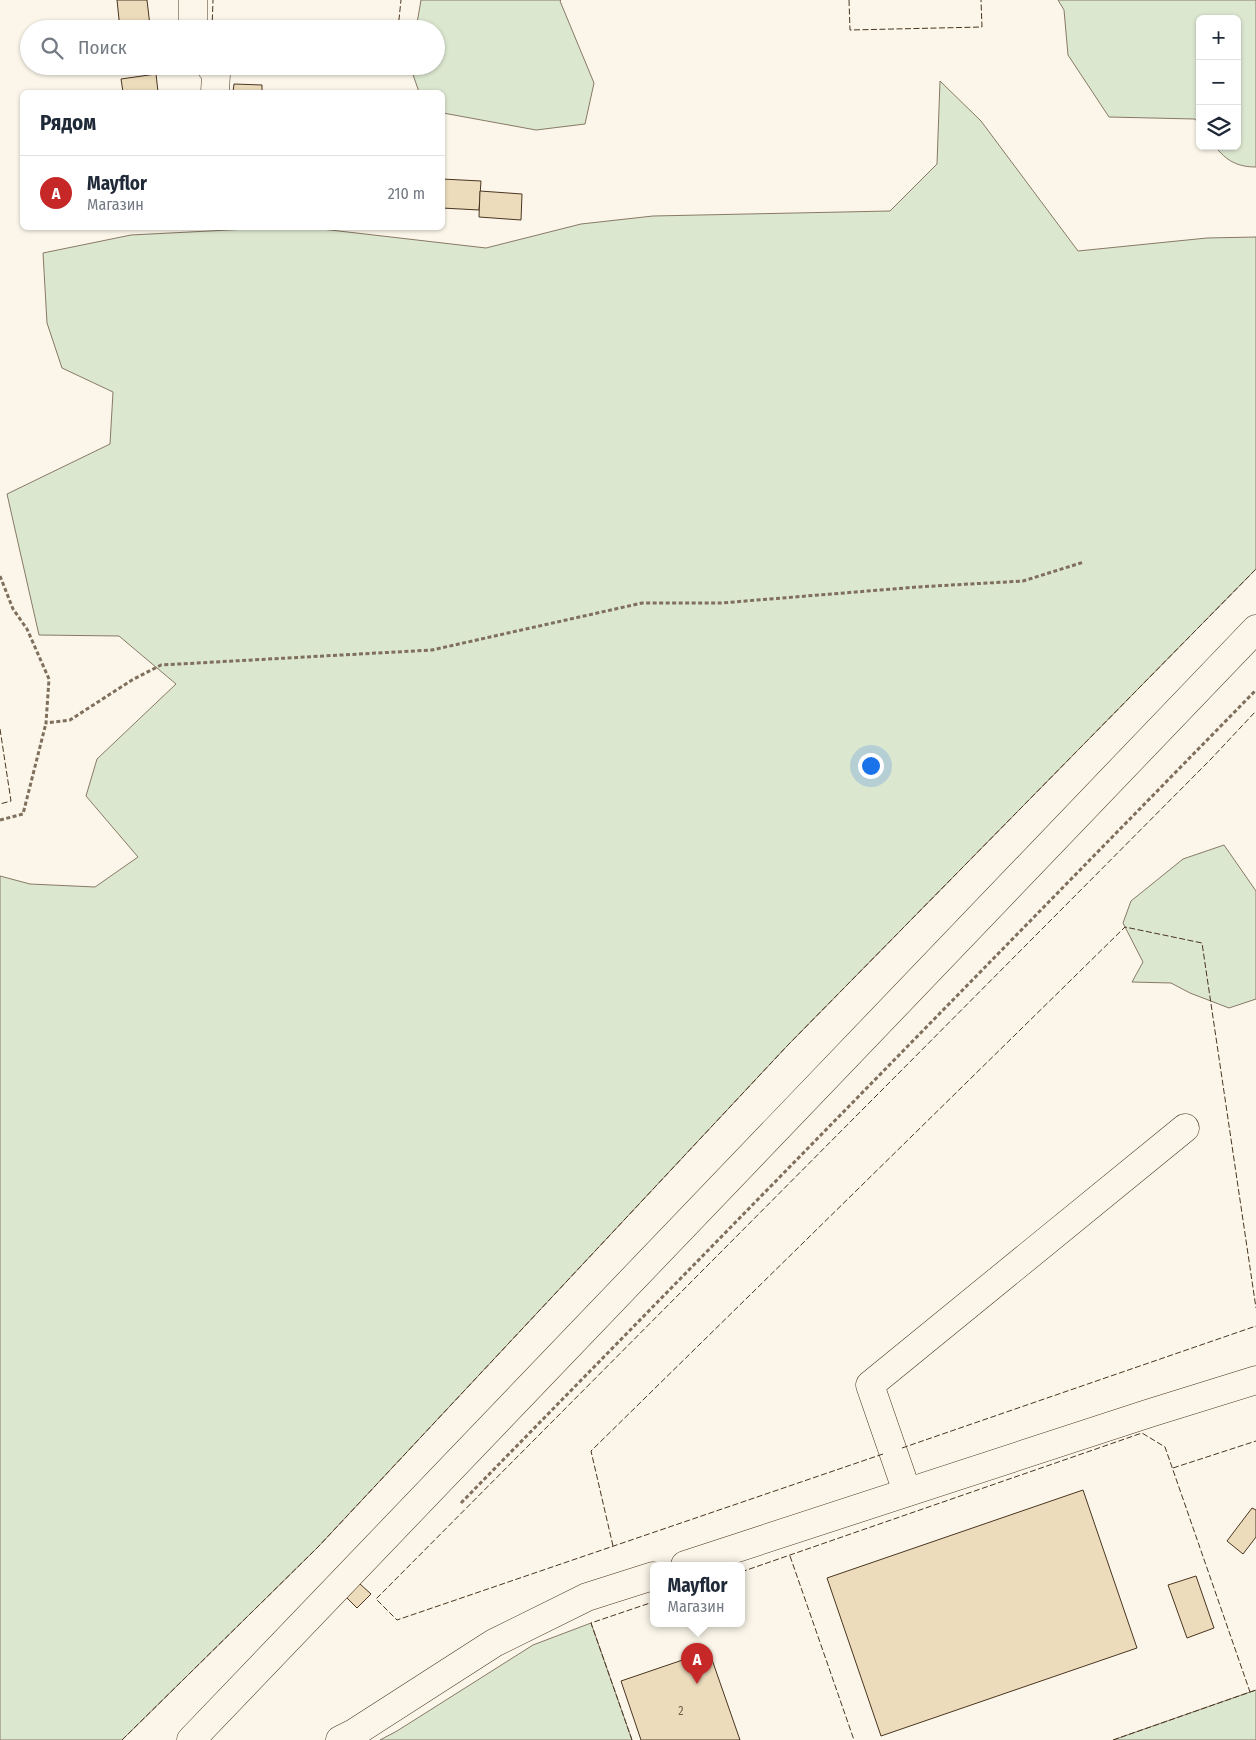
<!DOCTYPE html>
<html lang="ru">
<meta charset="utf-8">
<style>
body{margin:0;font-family:"Fira Sans Condensed",sans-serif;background:#f6f6f7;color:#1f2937}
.controls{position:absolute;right:15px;top:15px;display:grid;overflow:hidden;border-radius:8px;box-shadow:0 1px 4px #0004}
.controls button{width:45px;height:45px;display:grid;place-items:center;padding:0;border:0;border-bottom:1px solid #e0e1e3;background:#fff;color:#1f2937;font:25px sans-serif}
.you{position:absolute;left:870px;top:765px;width:18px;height:18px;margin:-12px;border:4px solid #fff;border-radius:50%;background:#1a73e8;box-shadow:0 0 0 8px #1a73e833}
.badge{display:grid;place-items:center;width:32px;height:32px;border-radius:50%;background:#c62828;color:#fff;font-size:16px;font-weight:700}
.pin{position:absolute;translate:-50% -41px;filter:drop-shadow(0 1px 2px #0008)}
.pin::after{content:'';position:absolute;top:26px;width:18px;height:15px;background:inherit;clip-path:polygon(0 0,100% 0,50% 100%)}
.popup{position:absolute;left:650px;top:1562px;width:95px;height:65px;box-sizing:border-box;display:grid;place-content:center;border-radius:8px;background:#fff;filter:drop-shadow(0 1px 4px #0005);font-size:16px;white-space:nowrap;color:#747a83}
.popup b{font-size:19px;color:#1f2937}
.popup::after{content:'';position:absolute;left:50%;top:100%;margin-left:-10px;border:10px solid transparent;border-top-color:#fff}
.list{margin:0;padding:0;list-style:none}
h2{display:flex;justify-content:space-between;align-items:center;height:65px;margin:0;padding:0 20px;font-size:21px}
h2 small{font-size:16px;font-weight:400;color:#747a83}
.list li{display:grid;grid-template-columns:32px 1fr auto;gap:15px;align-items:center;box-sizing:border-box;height:75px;padding:0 20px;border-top:1px solid #e0e1e3}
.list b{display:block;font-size:19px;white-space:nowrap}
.list p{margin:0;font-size:16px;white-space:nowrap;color:#747a83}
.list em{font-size:16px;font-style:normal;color:#747a83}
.icon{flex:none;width:28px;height:28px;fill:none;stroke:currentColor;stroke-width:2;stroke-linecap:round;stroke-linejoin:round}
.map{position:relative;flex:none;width:1256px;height:1740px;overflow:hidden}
.search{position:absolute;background:#fff;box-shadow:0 1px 4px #0004;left:20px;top:20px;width:425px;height:55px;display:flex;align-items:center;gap:12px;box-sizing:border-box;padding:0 18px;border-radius:28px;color:#747a83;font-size:19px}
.panel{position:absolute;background:#fff;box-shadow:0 1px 4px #0004;left:20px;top:90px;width:425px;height:140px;border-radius:8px}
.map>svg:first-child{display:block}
.green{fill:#dce7d0;stroke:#887966}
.building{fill:#ecdcbc;stroke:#4a3520}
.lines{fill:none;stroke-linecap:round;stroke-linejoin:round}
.minor-casing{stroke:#4a3520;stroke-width:29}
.path{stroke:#7f6f5c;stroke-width:3;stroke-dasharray:4 2.5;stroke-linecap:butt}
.minor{stroke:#fbf6e9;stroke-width:28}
.fence{stroke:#4a3520;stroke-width:1;stroke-dasharray:6 2.5;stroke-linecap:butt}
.labels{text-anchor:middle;stroke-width:4;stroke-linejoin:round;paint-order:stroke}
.number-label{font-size:12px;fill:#725f47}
</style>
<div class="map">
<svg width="1256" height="1740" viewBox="0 0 1256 1740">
<rect width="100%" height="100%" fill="#fbf6e9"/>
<g class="green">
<path d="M421,0h140l-1,1 34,82 -9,41 -49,6 -93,-17 -1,-21h-23l-9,-26h26v-37h-20z"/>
<path d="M1058,0h198v167c-18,0 -30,-6 -41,-21h22v-127h-37v106l-5,-6 -86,-2 -41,-62 -4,-45z"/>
<path d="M940,81l41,40 97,130 129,-13 49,-1v332l-469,477 -469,501 -196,193h-122v-864l30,8 65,3 43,-30 -52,-61 11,-37 79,-75 -57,-48 -80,-1 -32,-141 103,-50 3,-52 -51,-24 -15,-45 -4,-70 88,-18 137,-7h45l173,20 95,-24 72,-8 237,-5 47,-47z"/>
<path d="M1224,845l32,46v108l-27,9 -39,-15 -19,-10 -39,-1 11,-20 -20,-39 8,-22 52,-42z"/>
<path d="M591,1623l41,117h-252l17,-9 136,-86z"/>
<path d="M1256,1690v50h-143l137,-48z"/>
</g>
<g class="building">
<path d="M117,0h30l3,26 -30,3z"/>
<path d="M156,74l2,18h-35l-2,-13z"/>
<path d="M234,84l28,1v7h-29z"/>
<path d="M442,179l39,2 -2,29 -37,-2z"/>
<path d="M480,191l42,3 -1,26 -42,-3z"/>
<path d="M1083,1490l54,158 -256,88 -54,-158z"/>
<path d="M1252,1508l4,2v27l-13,17 -16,-13z"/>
<path d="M1196,1576l18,52 -27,10 -19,-53z"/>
<path d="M360,1584l11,10 -14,14 -11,-11z"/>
<path d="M709,1651l31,89h-99l-20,-59z"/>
</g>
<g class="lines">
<g class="minor-casing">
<g id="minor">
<path d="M193,0v29"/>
<path d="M210,66l6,8 -1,18"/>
<path d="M907,1492l-37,-107 315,-257"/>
<path d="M685,1565l465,-152 106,-33"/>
<path d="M191,1740l1065,-1111"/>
<path d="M340,1740l14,-7 140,-90 93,-46 66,-21"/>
</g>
</g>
<g class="path">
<path d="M0,576l13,33 14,20 22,50 -3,44 24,-3 62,-40 29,-15 271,-15 210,-47h79l196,-16 106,-6 61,-19"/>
<path d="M0,820l23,-6 23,-91"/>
<path d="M461,1503l795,-813"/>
</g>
<use href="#minor" class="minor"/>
<g class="fence">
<path d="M849,0l1,30 132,-3 -1,-27"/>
<path d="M212,29l1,-29"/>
<path d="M398,29l3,-29"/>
<path d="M0,729l11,72 -11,3"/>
<path d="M902,1448l354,-122"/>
<path d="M883,1454l-486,166 -21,-21 835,-840 45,-48"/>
<path d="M1173,1468l83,-27"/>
<path d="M613,1546l-22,-95 534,-524 77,16 54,365"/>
<path d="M790,1556l64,184"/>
<path d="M741,1572l401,-139 23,14 85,245"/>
<path d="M122,1740l196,-193 469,-501 469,-477"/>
<path d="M632,1740l-41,-117 62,-21"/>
<path d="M1113,1740l143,-50"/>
</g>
</g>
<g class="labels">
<g class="number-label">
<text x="681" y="1715">2</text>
</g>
</g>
</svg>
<div class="controls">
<button>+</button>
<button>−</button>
<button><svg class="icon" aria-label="layers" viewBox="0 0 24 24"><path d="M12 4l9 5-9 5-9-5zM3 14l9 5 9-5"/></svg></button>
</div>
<div class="you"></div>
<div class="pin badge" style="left:697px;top:1684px">A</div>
<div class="popup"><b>Mayflor</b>Магазин</div>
<div class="search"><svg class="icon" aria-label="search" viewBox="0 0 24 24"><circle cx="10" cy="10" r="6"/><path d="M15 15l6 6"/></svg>Поиск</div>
<section class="panel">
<h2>Рядом<small></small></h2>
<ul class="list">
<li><span class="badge">A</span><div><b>Mayflor</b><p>Магазин</p></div><em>210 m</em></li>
</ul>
</section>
</div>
